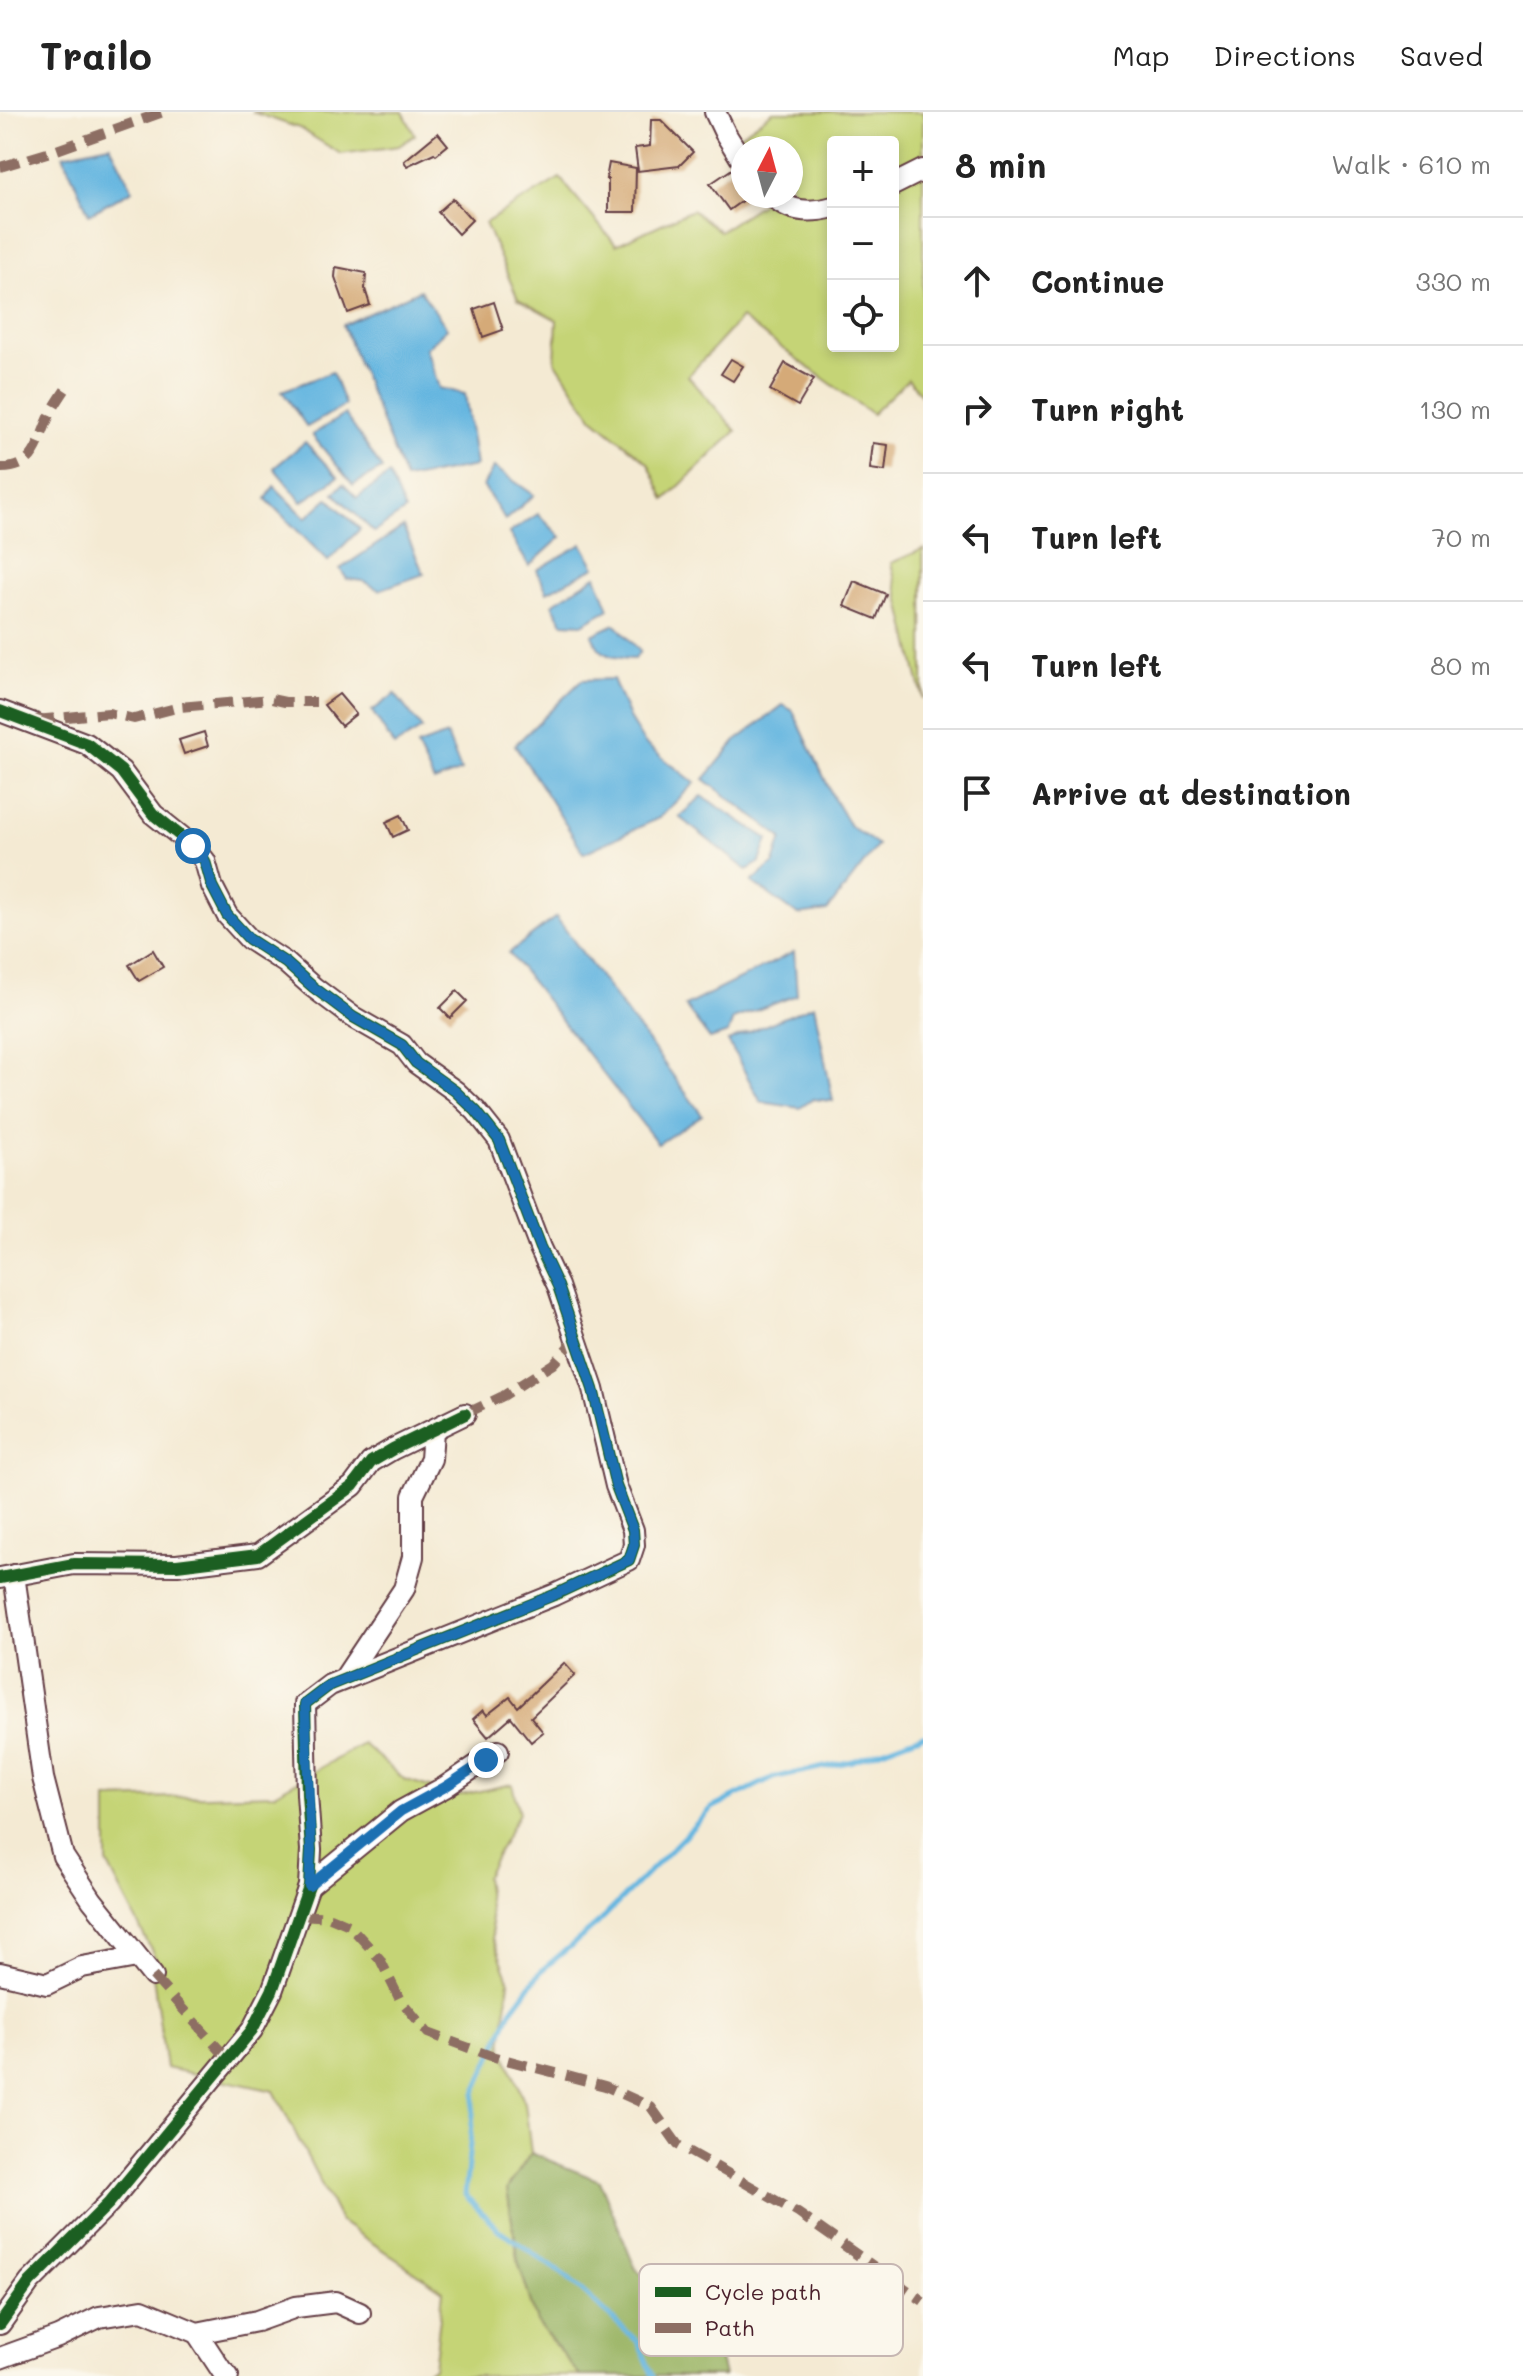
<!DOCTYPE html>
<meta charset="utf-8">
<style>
body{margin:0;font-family:Mali,sans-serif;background:#f2f2f2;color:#222}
.controls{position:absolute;right:24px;top:24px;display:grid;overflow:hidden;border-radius:8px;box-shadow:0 4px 12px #0003}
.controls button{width:72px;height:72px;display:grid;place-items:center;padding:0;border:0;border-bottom:2px solid #e0e0e0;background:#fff;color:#222;font:40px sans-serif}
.compass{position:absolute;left:731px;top:24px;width:72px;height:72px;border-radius:50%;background:#fff;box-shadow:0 4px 12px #0003;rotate:6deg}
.stop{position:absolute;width:24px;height:24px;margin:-18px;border:6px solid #1f6fb2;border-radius:50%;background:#fff}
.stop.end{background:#1f6fb2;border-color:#fff;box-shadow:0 2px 8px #0008}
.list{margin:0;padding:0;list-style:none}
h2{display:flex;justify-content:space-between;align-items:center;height:104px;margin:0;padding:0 32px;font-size:34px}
h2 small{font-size:26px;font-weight:400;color:#767676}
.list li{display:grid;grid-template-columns:52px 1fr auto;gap:24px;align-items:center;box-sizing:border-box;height:128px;padding:0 32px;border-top:2px solid #e0e0e0}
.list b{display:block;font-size:30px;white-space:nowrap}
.list em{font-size:26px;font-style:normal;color:#767676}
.icon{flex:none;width:44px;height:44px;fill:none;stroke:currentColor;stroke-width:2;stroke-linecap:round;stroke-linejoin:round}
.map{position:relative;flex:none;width:923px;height:2264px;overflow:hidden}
header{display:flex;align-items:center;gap:48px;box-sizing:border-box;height:112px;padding:0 40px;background:#fff;border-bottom:2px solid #e0e0e0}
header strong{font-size:38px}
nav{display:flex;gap:44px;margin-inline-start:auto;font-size:28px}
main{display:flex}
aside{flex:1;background:#fff}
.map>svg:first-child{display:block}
.green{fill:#c5d476;stroke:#887a50;stroke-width:2;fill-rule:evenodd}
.forest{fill:#9cb667;stroke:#736a49;stroke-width:2}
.water{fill:#65b6e0;stroke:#586a86;stroke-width:2}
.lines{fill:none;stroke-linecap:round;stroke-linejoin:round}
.stream{stroke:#65b6e0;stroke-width:5}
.building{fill:#d5aa78}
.minor-casing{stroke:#643d44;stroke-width:24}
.minor{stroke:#fff;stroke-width:20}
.quiet{stroke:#8d6e63;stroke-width:10;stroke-dasharray:20 10;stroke-linecap:butt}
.cycleway-casing{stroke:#fbf7ec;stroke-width:17}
.cycleway{stroke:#1b5e20;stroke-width:12}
.route{stroke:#1f6fb2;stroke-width:10}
.key{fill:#fbf7ec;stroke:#c6b6b2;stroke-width:2}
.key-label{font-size:22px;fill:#4a1f2b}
</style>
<header>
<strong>Trailo</strong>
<nav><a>Map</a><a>Directions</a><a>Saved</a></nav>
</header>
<main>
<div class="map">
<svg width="923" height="2264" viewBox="0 0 923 2264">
<rect width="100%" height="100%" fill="#fbf7ec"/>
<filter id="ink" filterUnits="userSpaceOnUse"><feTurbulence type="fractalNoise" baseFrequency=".0125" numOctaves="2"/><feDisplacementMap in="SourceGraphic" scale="16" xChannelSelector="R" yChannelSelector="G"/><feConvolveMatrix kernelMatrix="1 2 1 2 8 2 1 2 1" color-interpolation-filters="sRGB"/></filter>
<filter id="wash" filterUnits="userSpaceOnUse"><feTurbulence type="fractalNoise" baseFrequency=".006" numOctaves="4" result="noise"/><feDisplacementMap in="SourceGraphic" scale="32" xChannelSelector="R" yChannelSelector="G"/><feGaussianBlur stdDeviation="1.8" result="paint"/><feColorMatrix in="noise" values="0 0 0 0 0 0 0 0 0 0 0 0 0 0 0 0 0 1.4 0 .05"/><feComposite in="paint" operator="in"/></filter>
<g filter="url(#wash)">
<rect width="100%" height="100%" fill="#f4ead3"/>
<g class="green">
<path d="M252,0h151l12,23 -16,11 -58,8 -42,-26z"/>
<path d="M773,0h150v285l-15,-18 -36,35 -131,-96 -53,58 48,55 -71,69 -17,-37 -55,-45 -38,-57 2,-41 -39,-21 -33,-76 75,-45 56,67 76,-35 28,21 44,-29 -4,-6h31v-48h-48v27l-21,-27zM833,30h60v204h-60z"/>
<path d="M923,437v150l-32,-136z"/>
<path d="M363,1632l41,35 53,17 55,-12 7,29 -34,64 8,61 16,42 -7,67 23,56 6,50 -24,36 12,75 18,58 43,54h-170l24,-8 9,-77 -103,-70 -66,-130 -108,-23 -13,-92 4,-15 -50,-98v-64l167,-5z"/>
</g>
<path class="forest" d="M531,2041l69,28 35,87 79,69 10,39h-144l-43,-54 -18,-58 -12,-75z"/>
<g class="water">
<path d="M110,33l23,45 -44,24 -26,-59z"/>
<path d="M420,178l27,38 -21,20 13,40 26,6 11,72 -71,13 -62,-154z"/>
<path d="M332,260l13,33 -38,22 -25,-36z"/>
<path d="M345,302l37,55 -29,16 -41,-50z"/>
<path d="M305,330l33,35 -36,25 -28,-34z"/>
<path d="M494,355l40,28 -29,25 -22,-34z"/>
<path d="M389,363l16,36 -31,21 -40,-39 9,-9 14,14z"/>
<path d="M274,374l32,32 22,-20 32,31 -32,32 -62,-62z"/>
<path d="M538,402l23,23 -32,29 -20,-33z"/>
<path d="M403,415l21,47 -45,16 -16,-9 -16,-2 -7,-10z"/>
<path d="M582,432l13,23 -48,25 -10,-22z"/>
<path d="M596,464l13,33 -27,15 -19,-1 -11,-19z"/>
<path d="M615,512l25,27 -5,8c-21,-1 -35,-1 -43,-24z"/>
<path d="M613,567l16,39 16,26 50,39 -36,35 -75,35 -69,-108 67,-65z"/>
<path d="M395,582l27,35 -28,17 -22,-35z"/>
<path d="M783,593l10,6 42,90 15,25 28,19 -51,66 -29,4 -46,-33 22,-19 8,-25 -78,-59 33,-39z"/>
<path d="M447,623l14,36 -27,11 -17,-36z"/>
<path d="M702,684l66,43 -8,23 -13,8 -68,-53z"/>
<path d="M556,805l146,198 -44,29 -149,-191z"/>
<path d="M794,840l3,43 -64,24 -5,14 -18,6 -25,-33z"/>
<path d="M814,893l19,96 -20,-2 -13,9 -39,-6 -33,-61z"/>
</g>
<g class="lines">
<path class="stream" d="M653,2264l-15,-34 -71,-65 -69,-48 -33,-34 10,-102 36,-82 31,-41 55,-46 115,-116 60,-30 81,-17 70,-26"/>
</g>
<g id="blocks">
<g class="building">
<path d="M651,8h10l32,32 -14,14 -41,5 -3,-23 15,-2z"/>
<path d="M438,21l10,12 -12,10 -2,-2 -27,13 -3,-5z"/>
<path d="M609,51l27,5 -1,44h-27v-33h-2z"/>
<path d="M732,57l11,14v17l-14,10 -19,-26z"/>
<path d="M453,87l19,21 -14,14 -20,-22z"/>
<path d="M336,155l30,6 -1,16 5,16 -22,8 -13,-36z"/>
<path d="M494,190l9,28 -20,7 -9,-28z"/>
<path d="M731,247l12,7 -10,15 -12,-7z"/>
<path d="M785,251l29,16 -16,27 -28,-16z"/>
<path d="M873,331l15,2 -3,26 -15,-2z"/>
<path d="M854,469l32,13 -10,25 -32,-13z"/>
<path d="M339,582l17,20 -15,12 -17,-21z"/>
<path d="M204,620l4,14 -24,8 -5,-14z"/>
<path d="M401,703l7,15 -15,7 -7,-15z"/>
<path d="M153,838l10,17 -24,14 -10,-16z"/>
<path d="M457,879l10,10 -17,17 -10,-10z"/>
<path d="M564,1551l11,12 -44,42 12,15 -12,10 -20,-25 -23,20 -15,-18 10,-9 4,5 23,-18 8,10z"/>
</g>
</g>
</g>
<g filter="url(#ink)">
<use href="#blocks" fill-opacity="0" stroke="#643d44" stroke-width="2"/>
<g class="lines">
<g class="minor-casing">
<g id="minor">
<path d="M715,0l10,21 18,29"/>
<path d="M893,73l30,-15"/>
<path d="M773,84c17,17 38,17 60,11"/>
<path d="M0,599l87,33 34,27 32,43 40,32 12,15 7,25 15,29 22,24 37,24 27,24 40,30 49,28 14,18 39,28 21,20 23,29 41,108 18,38 35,103 23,97 17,44 1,15 -5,15 -75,35 -224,90 -25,19 2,90 4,56 -2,36 -37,105 -20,39 -143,173 -79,79 -30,42"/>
<path d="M14,1463l29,203 20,78 29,44 61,76"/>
<path d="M0,1466l74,-14 103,1 81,-10 95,-69 18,-24 22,-13 72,-35"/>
<path d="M344,1567l60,-90 9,-32v-61l18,-37 2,-28"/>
<path d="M309,1774l92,-75 44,-24 53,-36"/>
<path d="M0,1861l47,11 35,-17 55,-10"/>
<path d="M197,2221l25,38 6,5"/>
<path d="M0,2246l58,-21 41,-20 43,-7 55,23 60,-12 39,-14 40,-5 24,11"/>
</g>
</g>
<use href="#minor" class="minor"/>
<g class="quiet">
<path d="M0,55l57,-17 106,-38"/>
<path d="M0,356c36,1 37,-25 49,-51 4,-9 10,-18 16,-27"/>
<path d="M35,608l74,-7 25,6 46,-12 91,-8 14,3h31"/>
<path d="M465,1302l38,-18 50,-32 23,-26"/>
<path d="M300,1803l30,2 19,8 31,34 19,39 29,35 63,23 114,30 46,21 27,38 120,68 125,88"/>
<path d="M153,1864l74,82"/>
</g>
<g class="cycleway-casing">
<g id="cycleway">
<path d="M0,599l87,33 34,27 32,43 40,32 12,15 7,25 15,29 22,24 37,24 27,24 40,30 49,28 14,18 39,28 21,20 23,29 41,108 18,38 35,103 23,97 17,44 1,15 -5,15 -75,35 -224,90 -25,19 2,90 4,56 -2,36 -37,105 -20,39 -143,173 -79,79 -30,42"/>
<path d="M0,1466l74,-14 103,1 81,-10 95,-69 18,-24 22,-13 72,-35"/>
</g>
</g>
<use href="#cycleway" class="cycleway"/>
</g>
</g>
<g class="lines" filter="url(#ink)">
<path class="route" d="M193,734l12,15 7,25 15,29 22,24 37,24 27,24 40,30 49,28 14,18 39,28 21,20 23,29 41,108 18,38 35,103 23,97 17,44 1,15 -5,15 -75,35 -224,90 -25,19 6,146 -2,36 92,-75 44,-24 41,-27"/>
</g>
<rect x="639" y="2152" width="264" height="92" rx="12" class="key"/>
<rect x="655" y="2175" width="36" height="10" fill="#1b5e20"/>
<rect x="655" y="2211" width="36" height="10" fill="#8d6e63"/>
<g class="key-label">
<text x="705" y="2188">Cycle path</text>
<text x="705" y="2224">Path</text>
</g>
</svg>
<div class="controls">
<button>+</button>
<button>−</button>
<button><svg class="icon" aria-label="locate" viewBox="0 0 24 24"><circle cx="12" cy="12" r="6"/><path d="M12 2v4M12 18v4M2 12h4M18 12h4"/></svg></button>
</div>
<svg class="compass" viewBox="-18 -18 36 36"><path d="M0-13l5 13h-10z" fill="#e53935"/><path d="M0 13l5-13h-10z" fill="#767676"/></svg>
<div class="stop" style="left:193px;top:734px"></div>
<div class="stop end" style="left:486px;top:1648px"></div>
</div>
<aside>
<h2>8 min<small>Walk · 610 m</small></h2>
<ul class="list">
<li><svg class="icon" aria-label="ahead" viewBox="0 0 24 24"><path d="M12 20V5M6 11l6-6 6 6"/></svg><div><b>Continue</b></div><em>330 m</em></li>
<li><svg class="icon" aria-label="right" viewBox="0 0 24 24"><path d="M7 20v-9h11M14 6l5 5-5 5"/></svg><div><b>Turn right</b></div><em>130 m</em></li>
<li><svg class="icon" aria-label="left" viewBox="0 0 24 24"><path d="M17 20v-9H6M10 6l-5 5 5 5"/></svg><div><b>Turn left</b></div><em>70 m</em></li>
<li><svg class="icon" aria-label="left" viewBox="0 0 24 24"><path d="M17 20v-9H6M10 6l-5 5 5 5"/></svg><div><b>Turn left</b></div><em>80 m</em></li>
<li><svg class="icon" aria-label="arrive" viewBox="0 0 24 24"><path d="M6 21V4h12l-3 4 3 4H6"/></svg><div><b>Arrive at destination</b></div></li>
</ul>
</aside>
</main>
